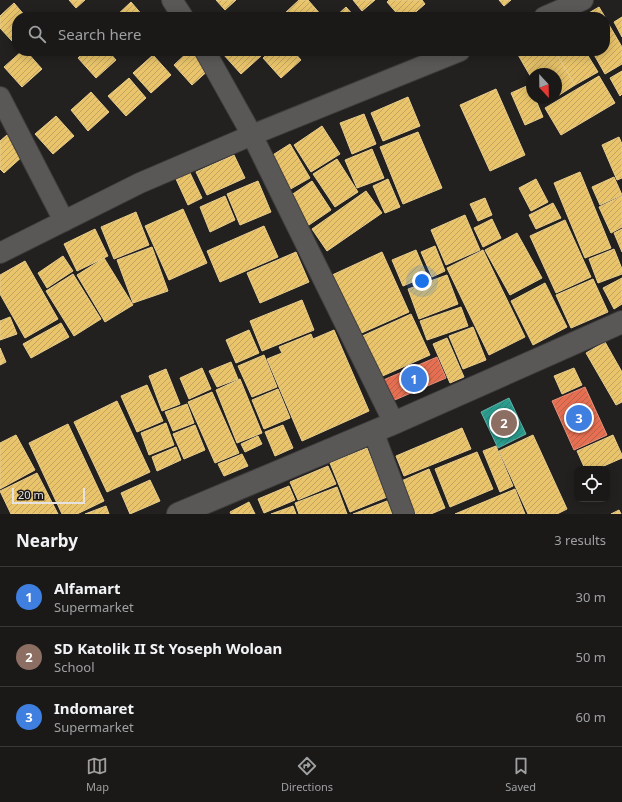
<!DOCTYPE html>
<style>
body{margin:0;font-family:"Noto Sans",sans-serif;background:#272625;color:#f1f3f6}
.controls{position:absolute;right:12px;bottom:12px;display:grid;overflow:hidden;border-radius:8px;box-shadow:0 2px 10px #0003}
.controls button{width:36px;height:36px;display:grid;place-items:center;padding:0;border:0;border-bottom:1px solid #383837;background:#1a1918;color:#f1f3f6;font:20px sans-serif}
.compass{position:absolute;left:526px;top:68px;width:36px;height:36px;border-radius:50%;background:#1a1918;box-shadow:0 2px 10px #0003;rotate:158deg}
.scale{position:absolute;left:12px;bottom:10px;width:73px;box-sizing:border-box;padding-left:4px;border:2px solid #e5e2e1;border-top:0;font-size:11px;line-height:14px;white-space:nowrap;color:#e5e2e1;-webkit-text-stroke:3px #1a1716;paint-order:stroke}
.you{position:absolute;left:422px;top:281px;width:14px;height:14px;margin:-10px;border:3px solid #fff;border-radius:50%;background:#1a73e8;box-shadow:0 0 0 6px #1a73e833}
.badge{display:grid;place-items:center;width:26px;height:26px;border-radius:50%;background:#a19e9d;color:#fff;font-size:13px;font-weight:700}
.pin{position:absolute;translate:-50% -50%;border:2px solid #fff;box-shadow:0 1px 4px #0006}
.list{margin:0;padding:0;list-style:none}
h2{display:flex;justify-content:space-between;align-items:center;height:52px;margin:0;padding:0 16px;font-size:17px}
h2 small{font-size:13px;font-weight:400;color:#9fa0a2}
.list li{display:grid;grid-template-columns:26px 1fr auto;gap:12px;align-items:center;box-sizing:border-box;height:60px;padding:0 16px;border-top:1px solid #383837}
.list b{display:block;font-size:15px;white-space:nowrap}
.list p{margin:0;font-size:13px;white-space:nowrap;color:#9fa0a2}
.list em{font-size:13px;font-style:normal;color:#9fa0a2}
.icon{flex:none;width:22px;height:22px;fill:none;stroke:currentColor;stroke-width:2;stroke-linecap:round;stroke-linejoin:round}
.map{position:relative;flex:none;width:622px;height:514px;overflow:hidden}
.search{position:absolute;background:#1a1918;box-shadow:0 2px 10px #0003;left:12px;right:12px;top:12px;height:44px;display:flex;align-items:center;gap:10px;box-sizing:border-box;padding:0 14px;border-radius:16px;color:#9fa0a2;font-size:15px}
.sheet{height:232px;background:#1a1918}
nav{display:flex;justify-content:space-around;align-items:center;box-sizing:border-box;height:56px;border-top:1px solid #383837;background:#1a1918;font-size:11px;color:#9fa0a2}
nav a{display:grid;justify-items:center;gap:2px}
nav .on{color:#a19e9d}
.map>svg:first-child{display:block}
.homes{fill:url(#homes-hatch);stroke:#e8cd8e}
.shops{fill:url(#shops-hatch);stroke:#e6927c}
.schools{fill:url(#schools-hatch);stroke:#62b2a8}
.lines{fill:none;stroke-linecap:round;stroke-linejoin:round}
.street-casing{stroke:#3f3e3d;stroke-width:22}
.secondary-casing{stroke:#3f3e3d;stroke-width:24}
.street{stroke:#5a5857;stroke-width:20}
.secondary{stroke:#5a5857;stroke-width:22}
</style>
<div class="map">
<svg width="622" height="514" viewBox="0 0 622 514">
<defs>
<pattern id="homes-hatch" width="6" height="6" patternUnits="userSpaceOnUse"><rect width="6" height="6" fill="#e9c46a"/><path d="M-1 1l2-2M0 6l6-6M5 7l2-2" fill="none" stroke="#c0a460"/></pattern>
<pattern id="shops-hatch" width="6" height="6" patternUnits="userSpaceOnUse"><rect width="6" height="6" fill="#e76f51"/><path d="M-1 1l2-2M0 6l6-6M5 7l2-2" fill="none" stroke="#b6624d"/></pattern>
<pattern id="schools-hatch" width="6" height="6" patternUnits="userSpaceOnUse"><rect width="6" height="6" fill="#2a9d8f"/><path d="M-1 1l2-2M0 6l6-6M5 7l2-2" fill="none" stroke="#328278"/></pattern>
</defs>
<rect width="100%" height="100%" fill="#232120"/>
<g class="homes">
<path d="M69,0h16l-9,8z"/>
<path d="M216,0h20l-11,10z"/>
<path d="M299,0h9l14,16 -1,1h-34l-3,-3z"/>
<path d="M353,0h22l-13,11z"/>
<path d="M389,0h33l3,4 -15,13h-10l-13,-15z"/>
<path d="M499,0h12l-7,6z"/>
<path d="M131,2l13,15h-29z"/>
<path d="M14,3l12,14h-9v20l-5,4 -12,-13v-12z"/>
<path d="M346,7l9,10h-20z"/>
<path d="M599,7l6,10h-23z"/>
<path d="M622,17v20l-8,-15z"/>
<path d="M605,18l17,29v17l-17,10 -13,-23h13z"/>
<path d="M22,51h4l16,18 -20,18 -18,-20z"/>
<path d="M85,51h23l8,9 -20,18 -18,-20z"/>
<path d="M189,51h9l14,16 -20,18 -18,-20z"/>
<path d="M227,51h30l4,5 -20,18 -18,-20z"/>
<path d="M271,51h22l8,9 -20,18 -18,-20z"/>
<path d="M520,51h35l20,34 -19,12v-23h-24v5l-15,-26z"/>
<path d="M555,51h30l13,21 -23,13z"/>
<path d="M153,55l18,20 -20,18 -18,-20z"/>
<path d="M622,71v23l-2,2 -10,-18z"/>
<path d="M599,76l16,27 -54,32 -16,-27z"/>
<path d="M129,78l17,20 -20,18 -18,-20z"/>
<path d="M529,85l3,7v6h3l8,19 -18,8 -14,-32z"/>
<path d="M496,89l29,66 -35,16 -30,-66z"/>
<path d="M91,92l18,20 -21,19 -17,-21z"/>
<path d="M408,97l12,29 -37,15 -12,-28z"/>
<path d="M543,98h11l-8,5z"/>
<path d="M364,114l12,30 -24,10 -12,-31z"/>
<path d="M56,116l18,20 -21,18 -18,-20z"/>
<path d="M322,126l18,28 -29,18 -17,-27z"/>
<path d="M418,132l24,56 -39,16 -23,-57z"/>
<path d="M7,135l17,20 -20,18 -4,-4v-28z"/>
<path d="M619,137l3,7v34l-5,2 -15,-35z"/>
<path d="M290,144l20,34 -23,13 -19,-33z"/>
<path d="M372,149l12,29 -27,10 -12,-28z"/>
<path d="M234,155l11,23 -38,17 -11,-23z"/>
<path d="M337,159l21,33 -23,15 -22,-33z"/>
<path d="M580,172l31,76 -26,10 -31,-75z"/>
<path d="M190,173l12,25 -14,7 -12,-26z"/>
<path d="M614,177l8,18 -22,10 -8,-18z"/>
<path d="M388,179l12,28 -15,6 -12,-27z"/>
<path d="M536,179l12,23 -17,9 -12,-23z"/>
<path d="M258,181l13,31 -31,13 -13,-31z"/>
<path d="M312,181l19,29 -25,17 -19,-29z"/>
<path d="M366,191l16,22 -55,38 -15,-22z"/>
<path d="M225,196l10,24 -25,12 -10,-25z"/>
<path d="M622,196v31l-11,6 -12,-26z"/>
<path d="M485,198l7,17 -14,6 -8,-17z"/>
<path d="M553,203l8,15 -25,11 -7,-14z"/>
<path d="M183,209l24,54 -38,17 -24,-54z"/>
<path d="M136,212l13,33 -35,14 -13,-32z"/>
<path d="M465,215l15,35 -34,15 -15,-35z"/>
<path d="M492,219l9,19 -18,9 -9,-19z"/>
<path d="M565,220l26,57 -35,16 -26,-57z"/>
<path d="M264,226l14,31 -58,25 -13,-31z"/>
<path d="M95,229l13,27 -31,15 -13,-27z"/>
<path d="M622,229v23l-8,-19z"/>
<path d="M517,233l25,45 -32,17 -25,-45z"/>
<path d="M435,246l10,25 -13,6 -11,-25z"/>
<path d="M152,247l16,44 -35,12 -16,-43z"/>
<path d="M614,249l8,20v5l-24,9 -9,-24z"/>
<path d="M416,250l11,26 -24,10 -11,-26z"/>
<path d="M483,250l42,87 -36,18 -42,-87z"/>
<path d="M296,252l13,30 -49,21 -13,-30z"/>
<path d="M382,252l27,60 -52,23 -27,-59z"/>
<path d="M63,256l10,15 -26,17 -9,-15z"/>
<path d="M104,258l29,47 -28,17 -28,-47z"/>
<path d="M25,261l33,58 -33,19 -25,-44v-19z"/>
<path d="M73,274l28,45 -27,17 -28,-45z"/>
<path d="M447,275l11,29 -39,15 -11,-30z"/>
<path d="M622,278v26l-8,5 -11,-21z"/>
<path d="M593,279l15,33 -37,16 -15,-33z"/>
<path d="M545,283l22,44 -34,18 -22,-44z"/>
<path d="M302,300l12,30 -52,21 -12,-30z"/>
<path d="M461,307l7,19 -41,14 -7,-19z"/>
<path d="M411,314l19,41 -52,23 -18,-41z"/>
<path d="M10,317l7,17 -17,6v-19z"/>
<path d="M61,323l8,14 -38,21 -8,-14z"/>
<path d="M473,327l13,33 -23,9 -14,-33z"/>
<path d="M249,330l10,23 -23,10 -10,-23z"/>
<path d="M334,330l35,81 -67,30 -35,-82 15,-6 -3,-6 32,-13 2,5z"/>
<path d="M447,338l17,39 -14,6 -17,-39z"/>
<path d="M605,342l17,30v30l-6,3 -30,-52z"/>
<path d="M0,348l6,14 -6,3z"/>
<path d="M264,355l13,32 -25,10 -14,-31z"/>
<path d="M231,362l7,17 -21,8 -8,-16z"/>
<path d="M202,368l9,21 -22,10 -9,-21z"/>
<path d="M574,368l8,17 -20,9 -8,-18z"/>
<path d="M166,369l14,35 -18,7 -13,-35z"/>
<path d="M240,379l22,54 -25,10 -21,-53z"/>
<path d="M147,385l16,36 -26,11 -16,-36z"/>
<path d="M278,389l12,29 -26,11 -12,-29z"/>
<path d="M212,392l27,61 -24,10 -27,-61z"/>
<path d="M117,401l33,71 -43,20 -33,-70z"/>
<path d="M187,404l7,19 -21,8 -8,-19z"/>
<path d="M166,423l8,22 -25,10 -8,-22z"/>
<path d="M68,424l36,77 -27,13h-15l-33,-71z"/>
<path d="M195,425l10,25 -21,9 -11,-25z"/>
<path d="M283,425l10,23 -18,8 -10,-24z"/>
<path d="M462,428l9,21 -67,27 -8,-20z"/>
<path d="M16,435l19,35 -35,19v-46z"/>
<path d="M533,435l34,74 -10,5h-29l-29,-63z"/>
<path d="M613,435l9,20v3l-25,11h-12l-8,-18z"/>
<path d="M258,436l4,8 -17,8 -4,-8z"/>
<path d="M496,446l17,40 -13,6 -17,-41z"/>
<path d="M176,447l5,13 -24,11 -5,-14z"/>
<path d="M367,448l20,49 -37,15 -20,-49z"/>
<path d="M477,452l16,37 -43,18 -15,-38z"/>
<path d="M242,454l6,12 -24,10 -6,-12z"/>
<path d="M328,466l8,18 -38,16 -8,-18z"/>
<path d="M429,469l16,39 -14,6h-18l-14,-32z"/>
<path d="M37,473l21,41h-47l-11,-23z"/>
<path d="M150,480l10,21 -30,13 -9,-21z"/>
<path d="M289,486l6,14 -31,13 -6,-14z"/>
<path d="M337,487l10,27h-48l-4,-11z"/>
<path d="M515,489l10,25h-70z"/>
<path d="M387,501l6,13h-40z"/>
<path d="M249,502l6,12h-24l-1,-2z"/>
<path d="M106,506l3,8h-24z"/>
<path d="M293,506l3,8h-25z"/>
<path d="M619,510l2,4h-10z"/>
</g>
<g class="shops">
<path d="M437,357l9,21 -56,24 -9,-21z"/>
<path d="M585,387l22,48 -33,15 -22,-49z"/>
</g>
<path class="schools" d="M509,398l17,36 -28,14 -17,-36z"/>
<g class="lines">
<g class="street-casing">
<g id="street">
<path d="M172,0l11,17"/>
<path d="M544,17l39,-17"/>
<path d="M205,51l47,84 142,288"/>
<path d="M0,97l64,124"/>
<path d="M0,253l140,-70 112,-48 208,-84"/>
<path d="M373,431l31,83"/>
</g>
</g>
<g class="secondary-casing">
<path id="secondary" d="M178,514l216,-91 228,-101"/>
</g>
<use href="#street" class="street"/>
<use href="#secondary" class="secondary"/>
</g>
</svg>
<div class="controls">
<button><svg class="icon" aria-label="locate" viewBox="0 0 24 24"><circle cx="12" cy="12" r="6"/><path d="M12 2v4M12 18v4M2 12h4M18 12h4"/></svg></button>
</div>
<svg class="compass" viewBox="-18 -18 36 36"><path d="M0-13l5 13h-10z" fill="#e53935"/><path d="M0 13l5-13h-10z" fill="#9fa0a2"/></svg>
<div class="scale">20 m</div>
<div class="you"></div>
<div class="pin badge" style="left:414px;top:379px;background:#3f7fe0">1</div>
<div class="pin badge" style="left:504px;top:423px;background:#8d6e63">2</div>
<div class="pin badge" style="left:579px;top:418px;background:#3f7fe0">3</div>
<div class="search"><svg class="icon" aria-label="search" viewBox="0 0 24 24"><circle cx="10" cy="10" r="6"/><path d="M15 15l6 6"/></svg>Search here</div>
</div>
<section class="sheet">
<h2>Nearby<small>3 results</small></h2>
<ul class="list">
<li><span class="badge" style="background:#3f7fe0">1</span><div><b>Alfamart</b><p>Supermarket</p></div><em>30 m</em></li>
<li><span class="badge" style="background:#8d6e63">2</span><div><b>SD Katolik II St Yoseph Woloan</b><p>School</p></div><em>50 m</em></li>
<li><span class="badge" style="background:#3f7fe0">3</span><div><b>Indomaret</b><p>Supermarket</p></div><em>60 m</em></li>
</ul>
</section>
<nav>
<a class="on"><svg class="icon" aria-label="map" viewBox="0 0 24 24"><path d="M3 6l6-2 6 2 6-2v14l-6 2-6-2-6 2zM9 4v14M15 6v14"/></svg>Map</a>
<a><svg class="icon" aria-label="directions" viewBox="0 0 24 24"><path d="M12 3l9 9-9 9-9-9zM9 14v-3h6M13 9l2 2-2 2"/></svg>Directions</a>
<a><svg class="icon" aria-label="saved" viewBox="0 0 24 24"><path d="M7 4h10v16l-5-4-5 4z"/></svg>Saved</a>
</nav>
